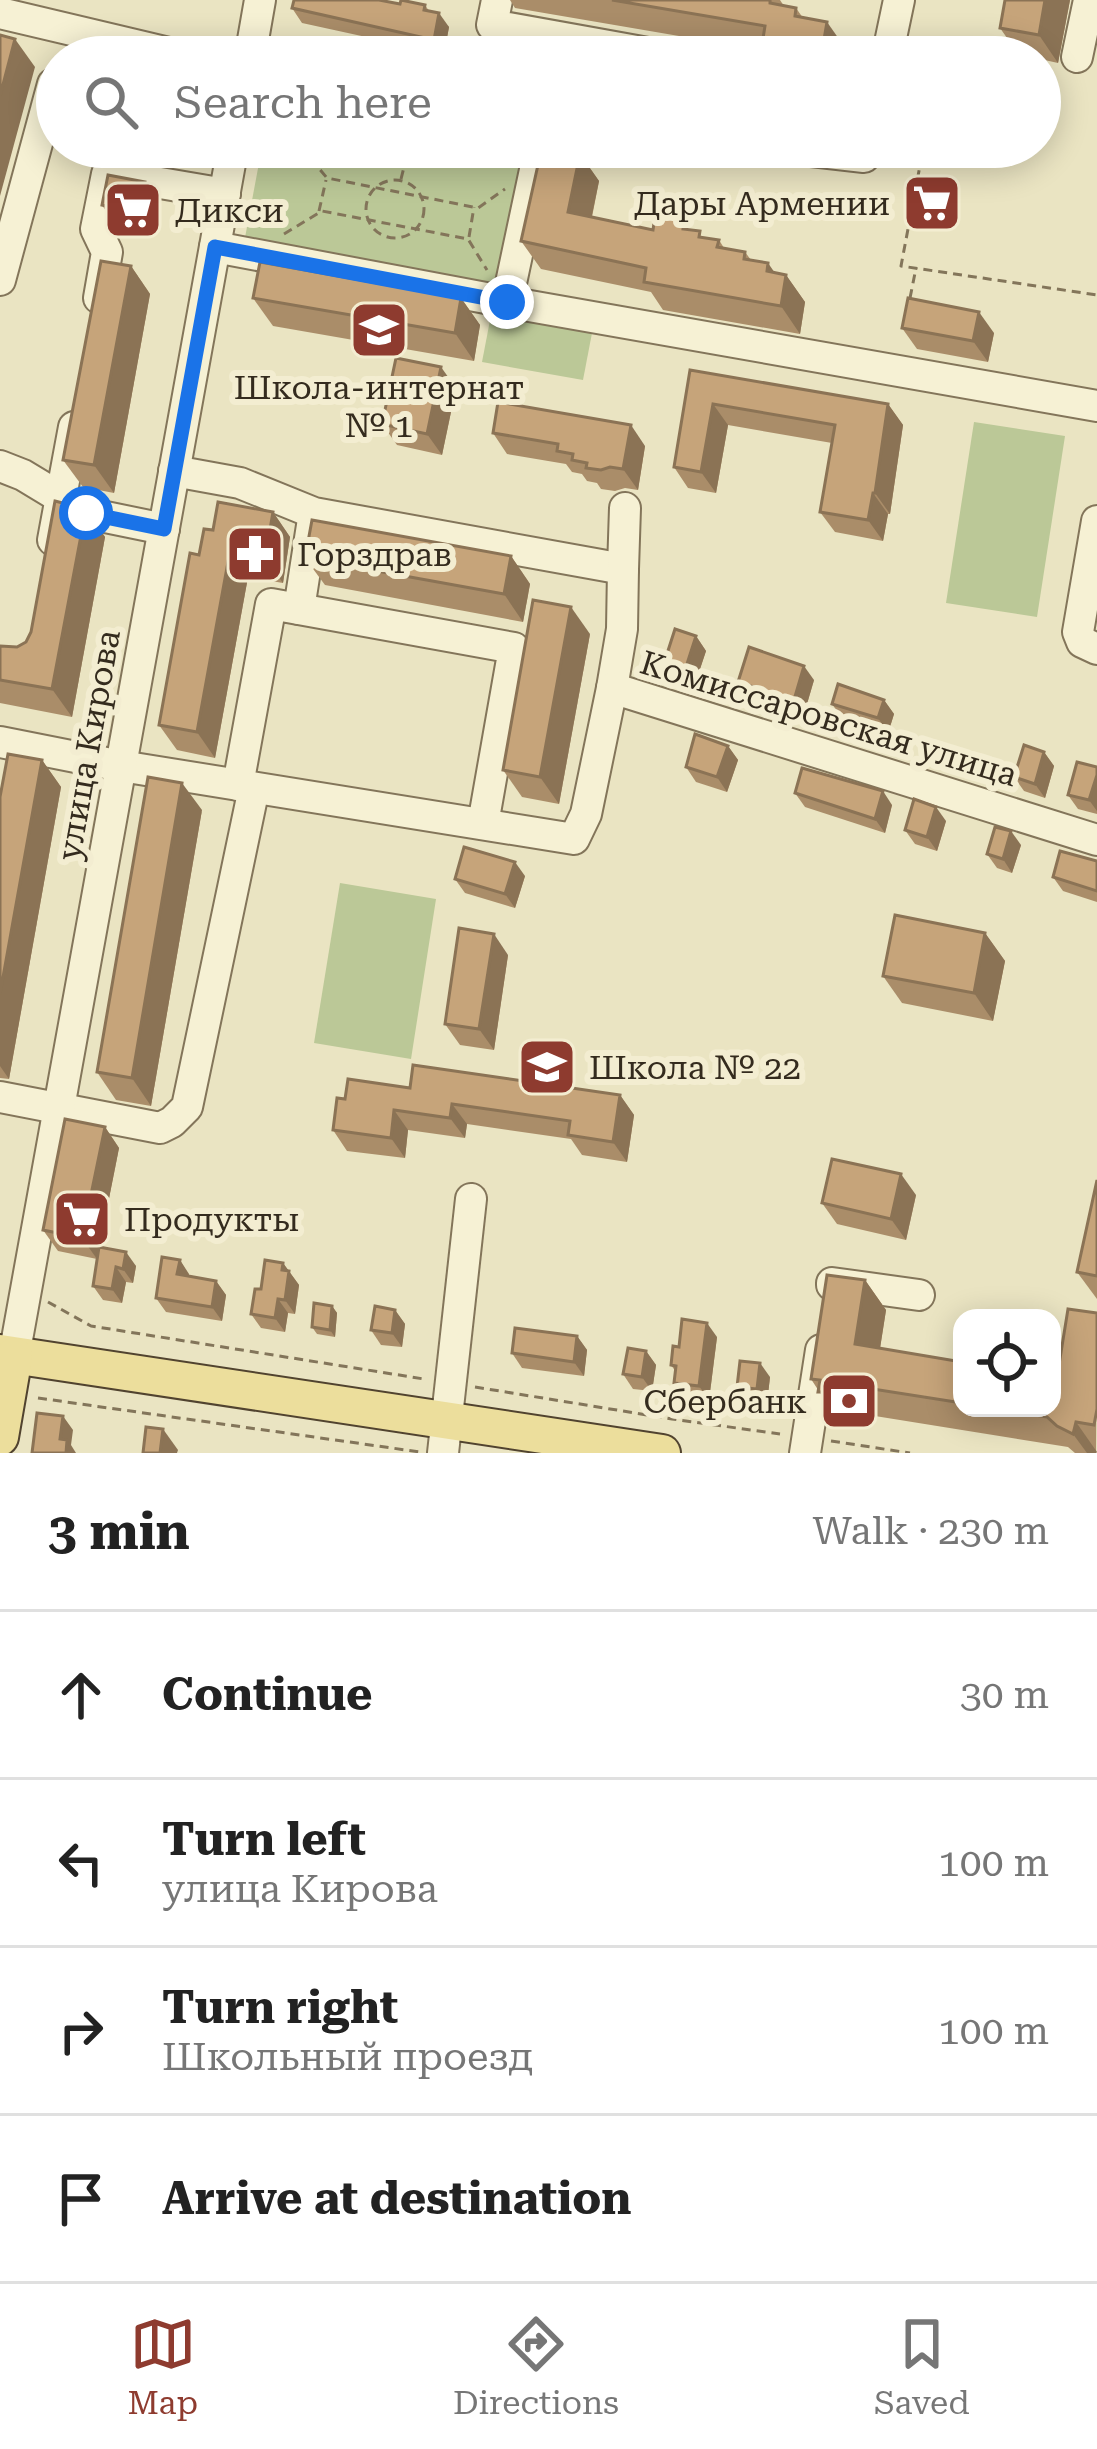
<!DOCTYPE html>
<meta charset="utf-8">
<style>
body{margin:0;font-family:"Roboto Serif",serif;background:#f6f6f6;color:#222}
.controls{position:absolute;right:36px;bottom:36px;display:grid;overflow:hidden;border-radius:24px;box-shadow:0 6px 30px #0003}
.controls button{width:108px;height:108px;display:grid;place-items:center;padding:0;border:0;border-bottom:3px solid #e0e0e0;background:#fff;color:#222;font:60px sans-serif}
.stop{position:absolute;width:36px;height:36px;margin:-27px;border:9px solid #1a73e8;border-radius:50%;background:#fff}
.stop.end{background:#1a73e8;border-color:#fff;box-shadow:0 3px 12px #0008}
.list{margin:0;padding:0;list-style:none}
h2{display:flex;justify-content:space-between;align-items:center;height:156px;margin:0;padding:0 48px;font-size:51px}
h2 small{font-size:39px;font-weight:400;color:#767676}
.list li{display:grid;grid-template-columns:78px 1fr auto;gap:36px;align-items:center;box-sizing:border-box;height:168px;padding:0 48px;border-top:3px solid #e0e0e0}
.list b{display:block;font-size:45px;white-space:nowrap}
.list p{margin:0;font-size:39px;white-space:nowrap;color:#767676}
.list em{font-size:39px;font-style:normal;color:#767676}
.icon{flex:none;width:66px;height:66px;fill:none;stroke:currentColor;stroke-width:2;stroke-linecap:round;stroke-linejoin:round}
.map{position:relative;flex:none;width:1097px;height:1453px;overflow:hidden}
.search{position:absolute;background:#fff;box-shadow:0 6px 30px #0003;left:36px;right:36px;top:36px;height:132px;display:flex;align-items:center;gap:30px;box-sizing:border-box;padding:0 42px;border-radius:66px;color:#767676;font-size:45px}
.sheet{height:828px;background:#fff}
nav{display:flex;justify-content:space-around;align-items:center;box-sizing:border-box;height:168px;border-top:3px solid #e0e0e0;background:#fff;font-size:33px;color:#767676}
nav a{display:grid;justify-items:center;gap:6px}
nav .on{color:#8e3b2f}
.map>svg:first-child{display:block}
.green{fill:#bbc897}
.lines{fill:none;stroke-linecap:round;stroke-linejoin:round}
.minor-casing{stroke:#83755a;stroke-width:34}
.major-casing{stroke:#51432f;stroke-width:40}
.path{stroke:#83755a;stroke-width:3;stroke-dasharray:9 6;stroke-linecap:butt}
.minor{stroke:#f6f1d4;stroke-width:30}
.major{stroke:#ecde9c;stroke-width:36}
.wall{fill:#aa8d69}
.shaded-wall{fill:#8b7355}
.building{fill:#c6a47a;stroke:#8b7355;stroke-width:3}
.route{stroke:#1a73e8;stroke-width:15}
.labels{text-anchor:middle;stroke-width:12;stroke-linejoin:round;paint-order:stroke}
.poi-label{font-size:33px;fill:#342b1e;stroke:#f3edd1;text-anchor:start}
.street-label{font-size:33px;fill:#342b1e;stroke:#f3edd1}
</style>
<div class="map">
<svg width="1097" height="1453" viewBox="0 0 1097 1453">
<rect width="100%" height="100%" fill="#eae4c2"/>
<g class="green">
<path d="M262,147h177l92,20 -27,125 -260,-49z"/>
<path d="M491,315l101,18 -9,47 -101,-18z"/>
<path d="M974,422l91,14 -28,181 -91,-14z"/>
<path d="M340,883l96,16 -25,160 -97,-16z"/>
</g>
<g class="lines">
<g class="minor-casing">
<g id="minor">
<path d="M497,0l-5,25 178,32"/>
<path d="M0,13l186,44"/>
<path d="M250,57l10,-57"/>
<path d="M887,57l12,-57"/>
<path d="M1077,57l12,-57"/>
<path d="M503,147l63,4 51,-4"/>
<path d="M776,147l88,10 3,-10"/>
<path d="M215,247l292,55 590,104"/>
<path d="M0,280l53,-196"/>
<path d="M99,298l8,-46 -11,-23 11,-55 118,20"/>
<path d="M507,302l32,-151"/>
<path d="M0,466l23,9 63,38 78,16"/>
<path d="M174,471l66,12 74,30 309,56 -1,60 -10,59 485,152"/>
<path d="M1097,521l-19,111 4,10 15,7"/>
<path d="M53,540l21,-113"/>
<path d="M623,569l2,-61"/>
<path d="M299,609l14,-90"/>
<path d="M0,742l121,24 453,73 12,-25 26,-126"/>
<path d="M238,785l33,-181 243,44 -31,176"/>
<path d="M0,1097l160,31 12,-6 15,-15 67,-319"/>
<path d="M832,1285v-2l87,12"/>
<path d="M14,1356l219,-1209"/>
<path d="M443,1453l28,-254"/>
<path d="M805,1453l16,-103"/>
</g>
</g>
<g class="major-casing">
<g id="major">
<path d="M0,1353l662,100"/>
<path d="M0,1437l14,-81"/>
</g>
</g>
<g class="path">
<path d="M301,147l26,31 151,30 27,-19"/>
<path d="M431,147l45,7"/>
<path d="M893,150l29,5 -21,111 196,29"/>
<path d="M401,179l8,-32"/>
<circle cx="395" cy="209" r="29"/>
<path d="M319,211l7,-31"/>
<path d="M284,234l38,-23 146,28 19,31"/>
<path d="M469,237l5,-30"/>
<path d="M910,298l6,-30"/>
<path d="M48,1302l43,24 333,53"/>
<path d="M475,1387l197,32 108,15"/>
<path d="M38,1398l382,54"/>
<path d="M831,1441l79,12"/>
</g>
<use href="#minor" class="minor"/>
<use href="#major" class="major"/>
</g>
<g class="wall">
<path d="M510,0h270l4,6 12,2 7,10 43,31 -85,1 -246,-42z"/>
<path d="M1070,0l-12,63 -18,-4v-2l-21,-2 -19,-27z"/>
<path d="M400,4l25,1 4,6 20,16 -5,27 -142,-31 -10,-15z"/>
<path d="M137,147h41l3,7 -3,12 -32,-5z"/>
<path d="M580,154l19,27 -7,36 61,13h37l14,8 15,2 5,8 21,4 6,8 24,13 11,2 19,27 -5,32 -137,-24 -12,-18 -110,-23 -20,-28z"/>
<path d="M145,182l15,21 -7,31 -37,-8 -14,-21z"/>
<path d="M131,266l19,28 -36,199 -31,-6 -20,-27z"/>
<path d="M253,298h208l19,27 -6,36 -201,-35z"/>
<path d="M902,328l92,5 -6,29 -71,-13z"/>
<path d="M690,370l198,34 15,21 -13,89h-2l-5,27 -48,-9 -15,-20 12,-69 -104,-18 -12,68 -28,-5 -14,-21z"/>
<path d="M456,388l-14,67 -45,-10 -15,-21z"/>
<path d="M493,433l152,13 -7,44 -13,-2 -10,3 -14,-2 -4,-6 -10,-2 -5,-7 -10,-2 -6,-8 -59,-10z"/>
<path d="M86,509l19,28 -33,180 -72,-14v-57l17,1 9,-5z"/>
<path d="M273,512l17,25 -7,46 -35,-6 -33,181 -38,-8 -18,-25 40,-170z"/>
<path d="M511,556l19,28 -7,38 -198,-37 -20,-27z"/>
<path d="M590,634l-31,170 -37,-7 -19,-27z"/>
<path d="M696,636l10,15 -10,30 -21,-7 -10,-14z"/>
<path d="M814,680l-10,34 -56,-18 -10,-14z"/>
<path d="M884,700l10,14 -6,19 -46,-15 -10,-14z"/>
<path d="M728,746l10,14 -11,32 -31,-10 -10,-15z"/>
<path d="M1044,752l10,14 -9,32 -21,-7 -10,-14z"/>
<path d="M42,760l19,27 -52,292 -9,-1v-281z"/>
<path d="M1097,767v47l-19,-5 -10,-14z"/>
<path d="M795,793l97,12 -7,28 -80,-26z"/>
<path d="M202,810l-51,296 -35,-6 -19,-28z"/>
<path d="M946,821l-9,30 -22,-7 -10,-14z"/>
<path d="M1021,845l-9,28 -15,-5 -10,-14z"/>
<path d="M1097,861v41l-34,-11 -10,-14z"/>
<path d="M525,876l-10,32 -50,-15 -10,-14z"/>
<path d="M985,933l20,28 -12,60 -91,-18 -19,-27z"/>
<path d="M508,955l-14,95 -34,-5 -15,-21z"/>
<path d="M410,1088l210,7 14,20 -7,47 -45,-7 -11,-16 -104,-15 -2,14 -57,-8 -3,28 -58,-7 -14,-21 12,-31z"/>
<path d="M105,1127l14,21 -22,111 -39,-8 -15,-21z"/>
<path d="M1097,1180v119l-20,-27z"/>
<path d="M916,1195l-10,45 -69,-16 -15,-21z"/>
<path d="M99,1247l37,19 -3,17 -7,-1 -4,21 -19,-3 -10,-14z"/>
<path d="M180,1260l9,16 27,5 10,14 -4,26 -56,-9 -10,-14z"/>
<path d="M283,1263l16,22 -4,29 -7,-1 -3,19 -24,-4 -10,-14 10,-25z"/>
<path d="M865,1280l21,30 -6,38 82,14v46h90l5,-31 40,-64 -1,140h-21l-7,-6 -193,-31 -16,6h-20l-28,-43z"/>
<path d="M332,1306l5,7 -2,24 -18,-3 -5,-7z"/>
<path d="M395,1310l10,14 -3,23 -21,-2 -10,-15z"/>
<path d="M577,1336l10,14 -3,26 -62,-8 -10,-15z"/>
<path d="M717,1337l-8,63 -25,-3 -10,-14 2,-11 -5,-7 8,-18z"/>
<path d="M646,1351l10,14 -4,26 -19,-2 -10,-15z"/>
<path d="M770,1377l-3,26 -20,-2 -10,-14z"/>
</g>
<g class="shaded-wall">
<path d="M1045,0h25l-12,63 -19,-28z"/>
<path d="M439,13l10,14 -5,27 -10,-14z"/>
<path d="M827,22l19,27 -1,8h-24z"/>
<path d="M15,39l20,28 -35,129v-100z"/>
<path d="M164,147h14l3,7 -3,12z"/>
<path d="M580,154l19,27 -12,58 -19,-27z"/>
<path d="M145,182l15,21 -7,31 -14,-21z"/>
<path d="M768,263l16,23 2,-11 19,27 -5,32 -19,-28 -14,-35z"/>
<path d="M131,266l19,28 -36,199 -20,-28z"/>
<path d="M461,298l19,27 -6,36 -19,-28z"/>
<path d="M979,312l15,21 -6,29 -15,-21z"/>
<path d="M441,367l15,21 -14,67 -15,-21z"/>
<path d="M713,404l15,21 -12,68 -15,-21z"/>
<path d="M888,404l15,21 -13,89 -15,-21z"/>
<path d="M631,425l14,21 -7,44 -15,-21z"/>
<path d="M873,493l15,21 -5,27 -15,-21z"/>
<path d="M86,509l19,28 -33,180 -20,-28z"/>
<path d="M273,512l17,25 -7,46 -18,-25z"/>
<path d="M230,551l18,26 -33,181 -18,-26z"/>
<path d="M511,556l19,28 -7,38 -19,-28z"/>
<path d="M571,607l19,27 -31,170 -19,-27z"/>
<path d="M696,636l10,15 -10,30 -10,-14z"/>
<path d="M804,666l10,14 -10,34 -10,-14z"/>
<path d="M884,700l10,14 -6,19 -10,-15z"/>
<path d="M728,746l10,14 -11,32 -10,-15z"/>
<path d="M1044,752l10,14 -9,32 -10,-14z"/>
<path d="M42,760l19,27 -52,292 -9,-13v-72z"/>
<path d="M1097,775v36l-8,-11z"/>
<path d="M182,783l20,27 -51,296 -19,-28z"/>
<path d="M883,791l9,14 -7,28 -10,-14z"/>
<path d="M936,807l10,14 -9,30 -10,-14z"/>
<path d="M1011,831l10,14 -9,28 -9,-14z"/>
<path d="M515,862l10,14 -10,32 -10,-14z"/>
<path d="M985,933l20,28 -12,60 -19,-28z"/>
<path d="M494,934l14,21 -14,95 -15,-21z"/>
<path d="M620,1095l14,20 -7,47 -14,-20z"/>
<path d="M452,1104l15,20 -2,14 -15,-20z"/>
<path d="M394,1110l14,20 -3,28 -14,-20z"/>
<path d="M105,1127l14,21 -22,111 -15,-21z"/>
<path d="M901,1174l15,21 -10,45 -15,-21z"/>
<path d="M126,1252l10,14 -3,17 -10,-14z"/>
<path d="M180,1260l9,14 -2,14 -10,-14z"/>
<path d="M283,1263l16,22 -4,29 -10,-14z"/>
<path d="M116,1267l10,15 -4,21 -10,-14z"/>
<path d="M865,1280l21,30 -10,64 -21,-30z"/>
<path d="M216,1281l10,14 -4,26 -10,-14z"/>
<path d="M278,1299l10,14 -3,19 -10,-14z"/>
<path d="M332,1306l5,7 -2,24 -5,-7z"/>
<path d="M395,1310l10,14 -3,23 -10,-14z"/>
<path d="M707,1323l10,14 -8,63 -10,-14z"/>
<path d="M577,1336l10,14 -3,26 -10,-14z"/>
<path d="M646,1351l10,14 -4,26 -10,-14z"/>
<path d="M760,1363l10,14 -3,26 -10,-14z"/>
<path d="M63,1416l10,14 -2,15 5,8h-10l-6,-14z"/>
<path d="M1076,1422l21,30 -1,1h-9l-14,-19z"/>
<path d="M163,1429l15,21 -1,3h-17z"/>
</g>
<g class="building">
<path d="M294,0h85l21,4 1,-4 24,5 -1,5 15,3 -5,27 -142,-32z"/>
<path d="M612,0h158v3l26,5 -1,8 32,6 -6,35h-61l5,-31z"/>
<path d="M1005,0h40l-6,35 -39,-7z"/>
<path d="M0,35l15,4 -15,57z"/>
<path d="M542,147l38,7 -12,58 85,18 2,-14 29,5 -1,8 17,2 -1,6 20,3 -2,7 28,5 -1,7 24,4 -1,8 19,4 -5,31 -137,-24 2,-14 -125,-27z"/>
<path d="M108,175l37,7 -6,31 -37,-8z"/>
<path d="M101,261l30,5 -37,199 -31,-5z"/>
<path d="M260,262l201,36 -6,35 -202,-35z"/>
<path d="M908,298l71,14 -6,29 -71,-13z"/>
<path d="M396,358l45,9 -14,67 -45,-10z"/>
<path d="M690,370l198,34 -13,89h-2l-5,27 -48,-8 15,-87 -122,-21 -12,68 -27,-5z"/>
<path d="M498,402l133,23 -8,44 -13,-2 -9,3 -15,-2 1,-5 -15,-3 1,-6 -16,-3 1,-7 -65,-11z"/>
<path d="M55,501l31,8 -34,180 -52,-9v-34l17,1 9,-5 5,-10z"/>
<path d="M218,502l55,10 -8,46 -35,-7 -33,181 -38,-7 31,-172 9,2 5,-26 9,1z"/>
<path d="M312,520l199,36 -7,38 -199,-36z"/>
<path d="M533,600l38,7 -31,170 -37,-7z"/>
<path d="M675,629l21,7 -10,31 -21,-7z"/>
<path d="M749,647l55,19 -10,34 -56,-18z"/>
<path d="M838,684l46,16 -6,18 -46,-14z"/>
<path d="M695,734l33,12 -11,31 -31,-10z"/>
<path d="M1024,745l20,7 -9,32 -21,-7z"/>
<path d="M8,754l34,6 -42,234v-197z"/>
<path d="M1077,762l20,5v8l-8,25 -21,-5z"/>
<path d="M802,768l81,23 -8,28 -80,-26z"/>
<path d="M148,777l34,6 -50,295 -35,-6z"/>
<path d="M914,799l22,8 -9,30 -22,-7z"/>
<path d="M995,827l16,4 -8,28 -16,-5z"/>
<path d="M464,847l51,15 -10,32 -50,-15z"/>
<path d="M1060,851l37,10v30l-44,-14z"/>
<path d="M895,915l90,18 -11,60 -91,-17z"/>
<path d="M459,928l35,6 -15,95 -34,-5z"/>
<path d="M413,1065l207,30 -7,47 -45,-7 2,-14 -118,-17 -2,14 -56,-8 -3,28 -58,-8 4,-32 8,1 3,-20 62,9z"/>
<path d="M65,1119l40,8 -23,111 -39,-8z"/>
<path d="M832,1159l69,15 -10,45 -69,-16z"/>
<path d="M1097,1180v96l-20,-4z"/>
<path d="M99,1247l27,5 -3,17 -7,-2 -4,22 -19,-3z"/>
<path d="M162,1257l18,3 -3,14 39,7 -4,26 -56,-9z"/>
<path d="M265,1260l18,3 -1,7 7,1 -4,29 -7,-1 -3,19 -24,-4 4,-25h6z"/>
<path d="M827,1275l38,5 -10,64 107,18v41l-108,-17 -16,6h-20l2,-12 -9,-1z"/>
<path d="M314,1303l18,3 -2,24 -18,-3z"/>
<path d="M375,1306l20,4 -3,23 -21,-3z"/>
<path d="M1068,1309l29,4v96l-3,16 -18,-3 -3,12 -16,-8 -10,-9 -56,-9h61v-31h5z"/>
<path d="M682,1319l25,4 -8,63 -25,-3 2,-17 -5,-1 2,-19 6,1z"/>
<path d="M515,1328l62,8 -3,26 -62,-9z"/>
<path d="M628,1348l18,3 -4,26 -19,-3z"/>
<path d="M740,1361l20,2 -3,26 -20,-2z"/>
<path d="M37,1413l26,3 -3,23 7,1 -1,13h-34z"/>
<path d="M146,1427l17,2 -3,24h-17z"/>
</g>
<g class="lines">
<path class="route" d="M86,513l78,16 51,-282 292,55"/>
</g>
<defs>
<g id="supermarket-square" transform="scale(3)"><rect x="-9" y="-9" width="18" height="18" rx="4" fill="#8e3b2f" stroke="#f3edd1"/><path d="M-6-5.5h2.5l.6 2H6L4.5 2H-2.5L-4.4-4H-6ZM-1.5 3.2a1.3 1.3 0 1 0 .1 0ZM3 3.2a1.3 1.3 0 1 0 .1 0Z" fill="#fff"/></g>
<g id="school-square" transform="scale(3)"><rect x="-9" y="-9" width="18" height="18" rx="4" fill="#8e3b2f" stroke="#f3edd1"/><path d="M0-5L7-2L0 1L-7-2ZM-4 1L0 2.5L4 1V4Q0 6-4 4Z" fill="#fff"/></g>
<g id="pharmacy-square" transform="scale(3)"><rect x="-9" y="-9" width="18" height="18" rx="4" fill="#8e3b2f" stroke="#f3edd1"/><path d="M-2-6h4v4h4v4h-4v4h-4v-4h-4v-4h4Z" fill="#fff"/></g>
<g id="bank-square" transform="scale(3)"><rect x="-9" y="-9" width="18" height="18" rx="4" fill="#8e3b2f" stroke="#f3edd1"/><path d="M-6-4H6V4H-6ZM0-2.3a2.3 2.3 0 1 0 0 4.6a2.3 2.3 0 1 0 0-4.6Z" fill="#fff"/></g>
</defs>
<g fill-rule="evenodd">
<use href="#supermarket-square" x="932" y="203"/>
<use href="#supermarket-square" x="133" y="210"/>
<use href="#school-square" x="379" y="330"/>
<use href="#pharmacy-square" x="255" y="554"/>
<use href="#school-square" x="547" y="1067"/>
<use href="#supermarket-square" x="82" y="1219"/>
<use href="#bank-square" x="849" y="1401"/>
</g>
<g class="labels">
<g class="poi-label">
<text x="890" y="215" text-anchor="end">Дары Армении</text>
<text x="175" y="222">Дикси</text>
<text x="379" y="399" text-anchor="middle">Школа-интернат<tspan x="379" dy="38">№ 1</tspan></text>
<text x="297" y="566">Горздрав</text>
<text x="589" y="1079">Школа № 22</text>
<text x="124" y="1231">Продукты</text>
<text x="807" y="1413" text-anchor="end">Сбербанк</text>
</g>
<g class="street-label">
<text transform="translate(829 718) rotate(17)" y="12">Комиссаровская улица</text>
<text transform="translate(88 745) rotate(-80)" y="12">улица Кирова</text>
</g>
</g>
</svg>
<div class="controls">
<button><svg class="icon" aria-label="locate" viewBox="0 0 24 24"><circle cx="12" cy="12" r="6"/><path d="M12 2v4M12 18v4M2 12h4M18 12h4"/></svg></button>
</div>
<div class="stop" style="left:86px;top:513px"></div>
<div class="stop end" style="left:507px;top:302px"></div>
<div class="search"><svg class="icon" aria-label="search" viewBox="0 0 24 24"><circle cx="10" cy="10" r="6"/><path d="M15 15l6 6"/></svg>Search here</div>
</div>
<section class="sheet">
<h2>3 min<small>Walk · 230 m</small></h2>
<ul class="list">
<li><svg class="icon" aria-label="ahead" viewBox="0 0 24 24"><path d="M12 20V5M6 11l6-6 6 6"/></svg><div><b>Continue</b></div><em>30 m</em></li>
<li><svg class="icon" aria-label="left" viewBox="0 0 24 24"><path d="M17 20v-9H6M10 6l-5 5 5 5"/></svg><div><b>Turn left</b><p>улица Кирова</p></div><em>100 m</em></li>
<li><svg class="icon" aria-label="right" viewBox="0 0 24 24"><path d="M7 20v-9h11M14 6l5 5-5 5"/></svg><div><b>Turn right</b><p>Школьный проезд</p></div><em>100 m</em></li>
<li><svg class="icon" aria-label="arrive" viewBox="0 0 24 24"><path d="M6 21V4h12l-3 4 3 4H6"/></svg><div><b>Arrive at destination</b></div></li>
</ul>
</section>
<nav>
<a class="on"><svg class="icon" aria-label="map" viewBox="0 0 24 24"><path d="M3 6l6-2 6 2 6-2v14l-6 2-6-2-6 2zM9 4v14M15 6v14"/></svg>Map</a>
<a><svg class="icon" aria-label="directions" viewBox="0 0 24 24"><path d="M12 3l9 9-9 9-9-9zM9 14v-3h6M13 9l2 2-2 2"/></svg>Directions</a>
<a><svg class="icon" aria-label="saved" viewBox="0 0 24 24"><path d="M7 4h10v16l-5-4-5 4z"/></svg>Saved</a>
</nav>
